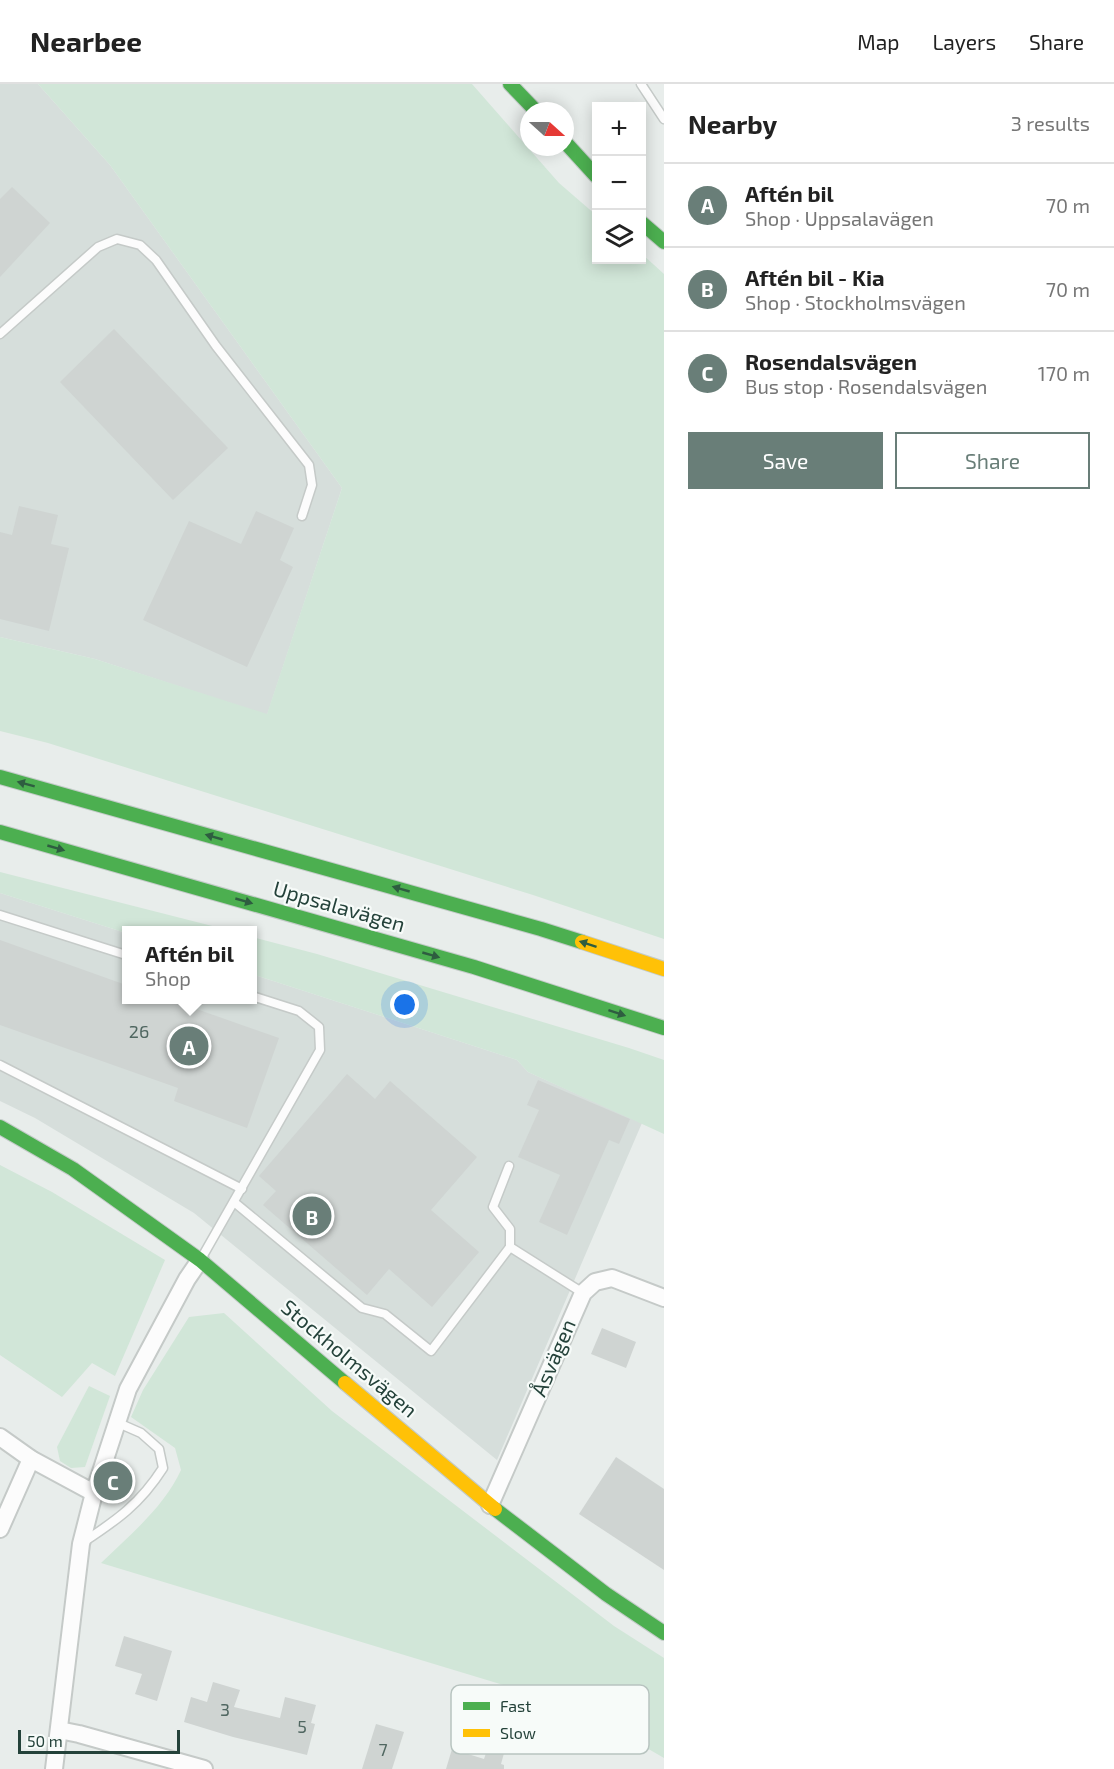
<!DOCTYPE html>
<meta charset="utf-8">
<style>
body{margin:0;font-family:"Exo 2",sans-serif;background:#f2f2f2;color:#222}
.controls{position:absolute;right:18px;top:18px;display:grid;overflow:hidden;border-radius:0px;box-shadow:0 3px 15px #0003}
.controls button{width:54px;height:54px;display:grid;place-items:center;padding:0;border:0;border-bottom:2px solid #e0e0e0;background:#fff;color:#222;font:30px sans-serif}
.compass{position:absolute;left:520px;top:18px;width:54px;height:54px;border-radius:50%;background:#fff;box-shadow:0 3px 15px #0003;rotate:111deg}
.scale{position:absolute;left:18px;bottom:15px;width:162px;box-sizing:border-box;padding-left:6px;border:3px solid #24423a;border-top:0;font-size:16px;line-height:21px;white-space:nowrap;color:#24423a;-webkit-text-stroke:4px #f7fbf9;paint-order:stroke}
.you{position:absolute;left:405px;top:921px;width:21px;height:21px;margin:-15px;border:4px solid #fff;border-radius:50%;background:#1a73e8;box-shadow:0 0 0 9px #1a73e833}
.badge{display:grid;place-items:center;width:39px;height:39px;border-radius:50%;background:#697e78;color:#fff;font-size:20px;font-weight:700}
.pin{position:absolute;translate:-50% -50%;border:3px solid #fff;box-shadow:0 2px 6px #0006}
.popup{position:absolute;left:122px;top:842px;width:135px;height:78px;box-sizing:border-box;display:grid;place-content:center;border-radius:0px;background:#fff;filter:drop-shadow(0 2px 4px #0005);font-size:20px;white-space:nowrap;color:#767676}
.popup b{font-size:22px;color:#222}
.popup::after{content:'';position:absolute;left:50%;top:100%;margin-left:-12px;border:12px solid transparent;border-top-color:#fff}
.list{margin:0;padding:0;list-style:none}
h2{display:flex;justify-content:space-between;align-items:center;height:78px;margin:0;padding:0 24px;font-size:26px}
h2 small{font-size:20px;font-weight:400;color:#767676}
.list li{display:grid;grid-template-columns:39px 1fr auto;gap:18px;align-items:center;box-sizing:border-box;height:84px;padding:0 24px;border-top:2px solid #e0e0e0}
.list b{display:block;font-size:22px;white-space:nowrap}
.list p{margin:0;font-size:20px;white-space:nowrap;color:#767676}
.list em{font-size:20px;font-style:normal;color:#767676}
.actions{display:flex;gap:12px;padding:18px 24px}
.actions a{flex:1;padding:14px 0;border:2px solid #697e78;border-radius:0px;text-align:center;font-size:21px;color:#697e78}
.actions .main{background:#697e78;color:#fff}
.icon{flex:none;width:33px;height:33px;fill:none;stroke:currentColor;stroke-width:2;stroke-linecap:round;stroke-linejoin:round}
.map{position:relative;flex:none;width:664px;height:1685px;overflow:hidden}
header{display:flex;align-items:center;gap:36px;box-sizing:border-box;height:84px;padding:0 30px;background:#fff;border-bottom:2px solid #e0e0e0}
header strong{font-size:28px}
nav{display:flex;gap:33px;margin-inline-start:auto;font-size:21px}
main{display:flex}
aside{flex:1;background:#fff}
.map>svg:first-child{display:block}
.built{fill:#d6dedb}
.green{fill:#d1e6d8}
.building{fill:#cfd4d2}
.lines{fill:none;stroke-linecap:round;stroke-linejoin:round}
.lane-casing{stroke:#c5cac8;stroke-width:11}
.street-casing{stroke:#c5cac8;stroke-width:20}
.fast-casing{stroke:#c3cbc8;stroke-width:16}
.slow-casing{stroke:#c3cbc8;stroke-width:16}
.lane{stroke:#fcfcfc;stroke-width:8}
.street{stroke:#fcfcfc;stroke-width:16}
.fast{stroke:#4caf50;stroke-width:14}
.slow{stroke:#ffc107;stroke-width:14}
.oneway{fill:#2e5d40}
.labels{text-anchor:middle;stroke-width:4.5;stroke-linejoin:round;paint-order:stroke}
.number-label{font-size:18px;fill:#506761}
.street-label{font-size:21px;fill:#24423a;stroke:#f7fbf9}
.key{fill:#f7fbf9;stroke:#b8c4c0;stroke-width:1.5}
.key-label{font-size:16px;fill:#24423a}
</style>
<header>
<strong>Nearbee</strong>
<nav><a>Map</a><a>Layers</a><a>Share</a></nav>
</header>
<main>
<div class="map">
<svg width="664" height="1685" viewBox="0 0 664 1685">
<rect width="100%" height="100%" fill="#e8edeb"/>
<g class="built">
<path d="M0,0h38l72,81 232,323 -75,227 -172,-56 -95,-22z"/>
<path d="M0,809l126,40v67h126v-26l265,86 11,12 114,51 -145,337 -303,-247 -159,-95 -35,-17z"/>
</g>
<g class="green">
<path d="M38,0h434l87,99 37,32v45h46v-6l22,20v665l-131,-44 -485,-152 -48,-12v-94l95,22 172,55 75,-226 -232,-323z"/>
<path d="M0,788l228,58h-102v3l-126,-40z"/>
<path d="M252,853l65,17 312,94 35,12v74l-136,-62 -11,-12 -265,-86z"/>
<path d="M0,1081l52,27 113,68 -50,116 -23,-13 -30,34 -62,-42z"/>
<path d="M224,1229l108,98 282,215 50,32v100l-88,-51 -475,-144c29,-28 63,-56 80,-93l-6,-22 -44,-31 12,-27 46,-73z"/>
<path d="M89,1302l21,10 -25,71 -14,1 -11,-7 -3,-14z"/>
</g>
<g class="building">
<path d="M12,103l38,36 -50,54v-78z"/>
<path d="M114,245l114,119 -55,52 -113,-118z"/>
<path d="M19,422l39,9 -7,29 18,4 -20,83 -49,-12v-87l12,3z"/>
<path d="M256,427l38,17 -14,32 13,7 -46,100 -104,-47 46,-99 52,23z"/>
<path d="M0,856l126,45v14h42l111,39 -32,90 -73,-27 4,-13 -178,-63z"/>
<path d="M347,990l28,25 15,-18 87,76 -46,53 48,42 -47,55 -43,-38 -22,26 -104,-90 13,-14 -17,-15z"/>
<path d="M538,996l92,39 -11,25 -10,-4 -42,95 -28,-13 21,-47 -42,-18 21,-47 -12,-5z"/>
<path d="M602,1244l34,14 -10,26 -35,-14z"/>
<path d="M616,1373l48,32v81l-85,-56z"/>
<path d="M124,1552l48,15 -15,50 -22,-7 7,-20 -27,-8z"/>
<path d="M213,1598l27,8 -6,17 46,11 5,-21 31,8 -5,18 4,1 -8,31 -74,-18 -49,-15 7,-25 16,5z"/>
<path d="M376,1640l28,8 -12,37h-30z"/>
<path d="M490,1657l16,5 -5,18 3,1v4h-58l6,-20 32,10z"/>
</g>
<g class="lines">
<g class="lane-casing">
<g id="lane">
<path d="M641,0l23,35"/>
<path d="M0,250l98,-87 19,-8 23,6 16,15 60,86 93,119 3,20 -10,31"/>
<path d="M0,831l126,40"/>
<path d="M0,981l242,124"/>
<path d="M509,1082l-16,41 17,22v18"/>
<path d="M234,1118l128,106 23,6 46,37 79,-104 73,46"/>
<path d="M201,1175l119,-209 -1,-23 -20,-16 -47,-15"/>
<path d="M82,1459c35,-23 58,-39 81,-75l-4,-19 -18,-16 -25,-11"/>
</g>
</g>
<g class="street-casing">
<g id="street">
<path d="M0,1353l31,22 63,34"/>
<path d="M490,1421l93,-212 12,-11 17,-4 52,20"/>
<path d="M0,1445l31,-70"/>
<path d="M59,1646l20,4 125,35"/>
<path d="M54,1685l27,-225 13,-51 34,-104 59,-110 13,-19"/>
</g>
</g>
<g class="fast-casing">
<g id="fast">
<path d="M510,0l26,27"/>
<path d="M565,58l31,34"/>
<path d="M642,139l22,19"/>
<path d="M0,693l541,152 41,13"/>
<path d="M0,748l474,135 190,61"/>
<path d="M0,1043l73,42 127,91 145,123"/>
<path d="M495,1425l111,85 58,39"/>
</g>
</g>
<g class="slow-casing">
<g id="slow">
<path d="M582,858l82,27"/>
<path d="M345,1299l150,126"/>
</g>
</g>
<use href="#lane" class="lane"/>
<use href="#street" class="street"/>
<use href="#fast" class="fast"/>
<use href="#slow" class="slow"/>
</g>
<defs><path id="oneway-solid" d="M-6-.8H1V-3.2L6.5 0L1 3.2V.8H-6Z" transform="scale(1.5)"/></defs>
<g class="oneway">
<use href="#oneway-solid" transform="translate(26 700) rotate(-165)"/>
<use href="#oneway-solid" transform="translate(214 753) rotate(-164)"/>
<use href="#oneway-solid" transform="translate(56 764) rotate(16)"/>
<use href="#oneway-solid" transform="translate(401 805) rotate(-164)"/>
<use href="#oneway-solid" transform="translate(244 817) rotate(16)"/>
<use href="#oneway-solid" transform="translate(588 860) rotate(-162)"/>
<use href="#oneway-solid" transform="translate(431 871) rotate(16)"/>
<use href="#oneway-solid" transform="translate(617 929) rotate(18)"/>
</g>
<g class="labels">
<g class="number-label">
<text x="139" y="954">26</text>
<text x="225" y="1632">3</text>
<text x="302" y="1649">5</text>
<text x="383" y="1672">7</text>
</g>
<g class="street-label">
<text transform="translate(339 823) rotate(16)" y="7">Uppsalavägen</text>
<text transform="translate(554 1274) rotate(-67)" y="7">Åsvägen</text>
<text transform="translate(349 1275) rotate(40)" y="7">Stockholmsvägen</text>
</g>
</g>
<rect x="451" y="1601" width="198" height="69" rx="9" class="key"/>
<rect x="463" y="1618" width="27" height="8" fill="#4caf50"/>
<rect x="463" y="1645" width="27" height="8" fill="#ffc107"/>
<g class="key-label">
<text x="500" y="1628">Fast</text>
<text x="500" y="1655">Slow</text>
</g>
</svg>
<div class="controls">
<button>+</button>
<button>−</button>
<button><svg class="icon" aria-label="layers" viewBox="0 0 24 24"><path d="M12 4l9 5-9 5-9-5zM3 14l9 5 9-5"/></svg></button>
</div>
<svg class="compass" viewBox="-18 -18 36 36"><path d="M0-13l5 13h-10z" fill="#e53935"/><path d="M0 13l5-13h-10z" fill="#767676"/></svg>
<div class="scale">50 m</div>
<div class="you"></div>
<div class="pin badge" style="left:189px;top:962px">A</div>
<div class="popup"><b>Aftén bil</b>Shop</div>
<div class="pin badge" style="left:312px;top:1132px">B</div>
<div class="pin badge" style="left:113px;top:1397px">C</div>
</div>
<aside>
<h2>Nearby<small>3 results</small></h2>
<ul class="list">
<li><span class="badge">A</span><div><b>Aftén bil</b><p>Shop · Uppsalavägen</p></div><em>70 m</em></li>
<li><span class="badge">B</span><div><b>Aftén bil - Kia</b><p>Shop · Stockholmsvägen</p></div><em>70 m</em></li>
<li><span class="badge">C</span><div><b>Rosendalsvägen</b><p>Bus stop · Rosendalsvägen</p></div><em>170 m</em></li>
</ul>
<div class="actions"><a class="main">Save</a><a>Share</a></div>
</aside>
</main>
